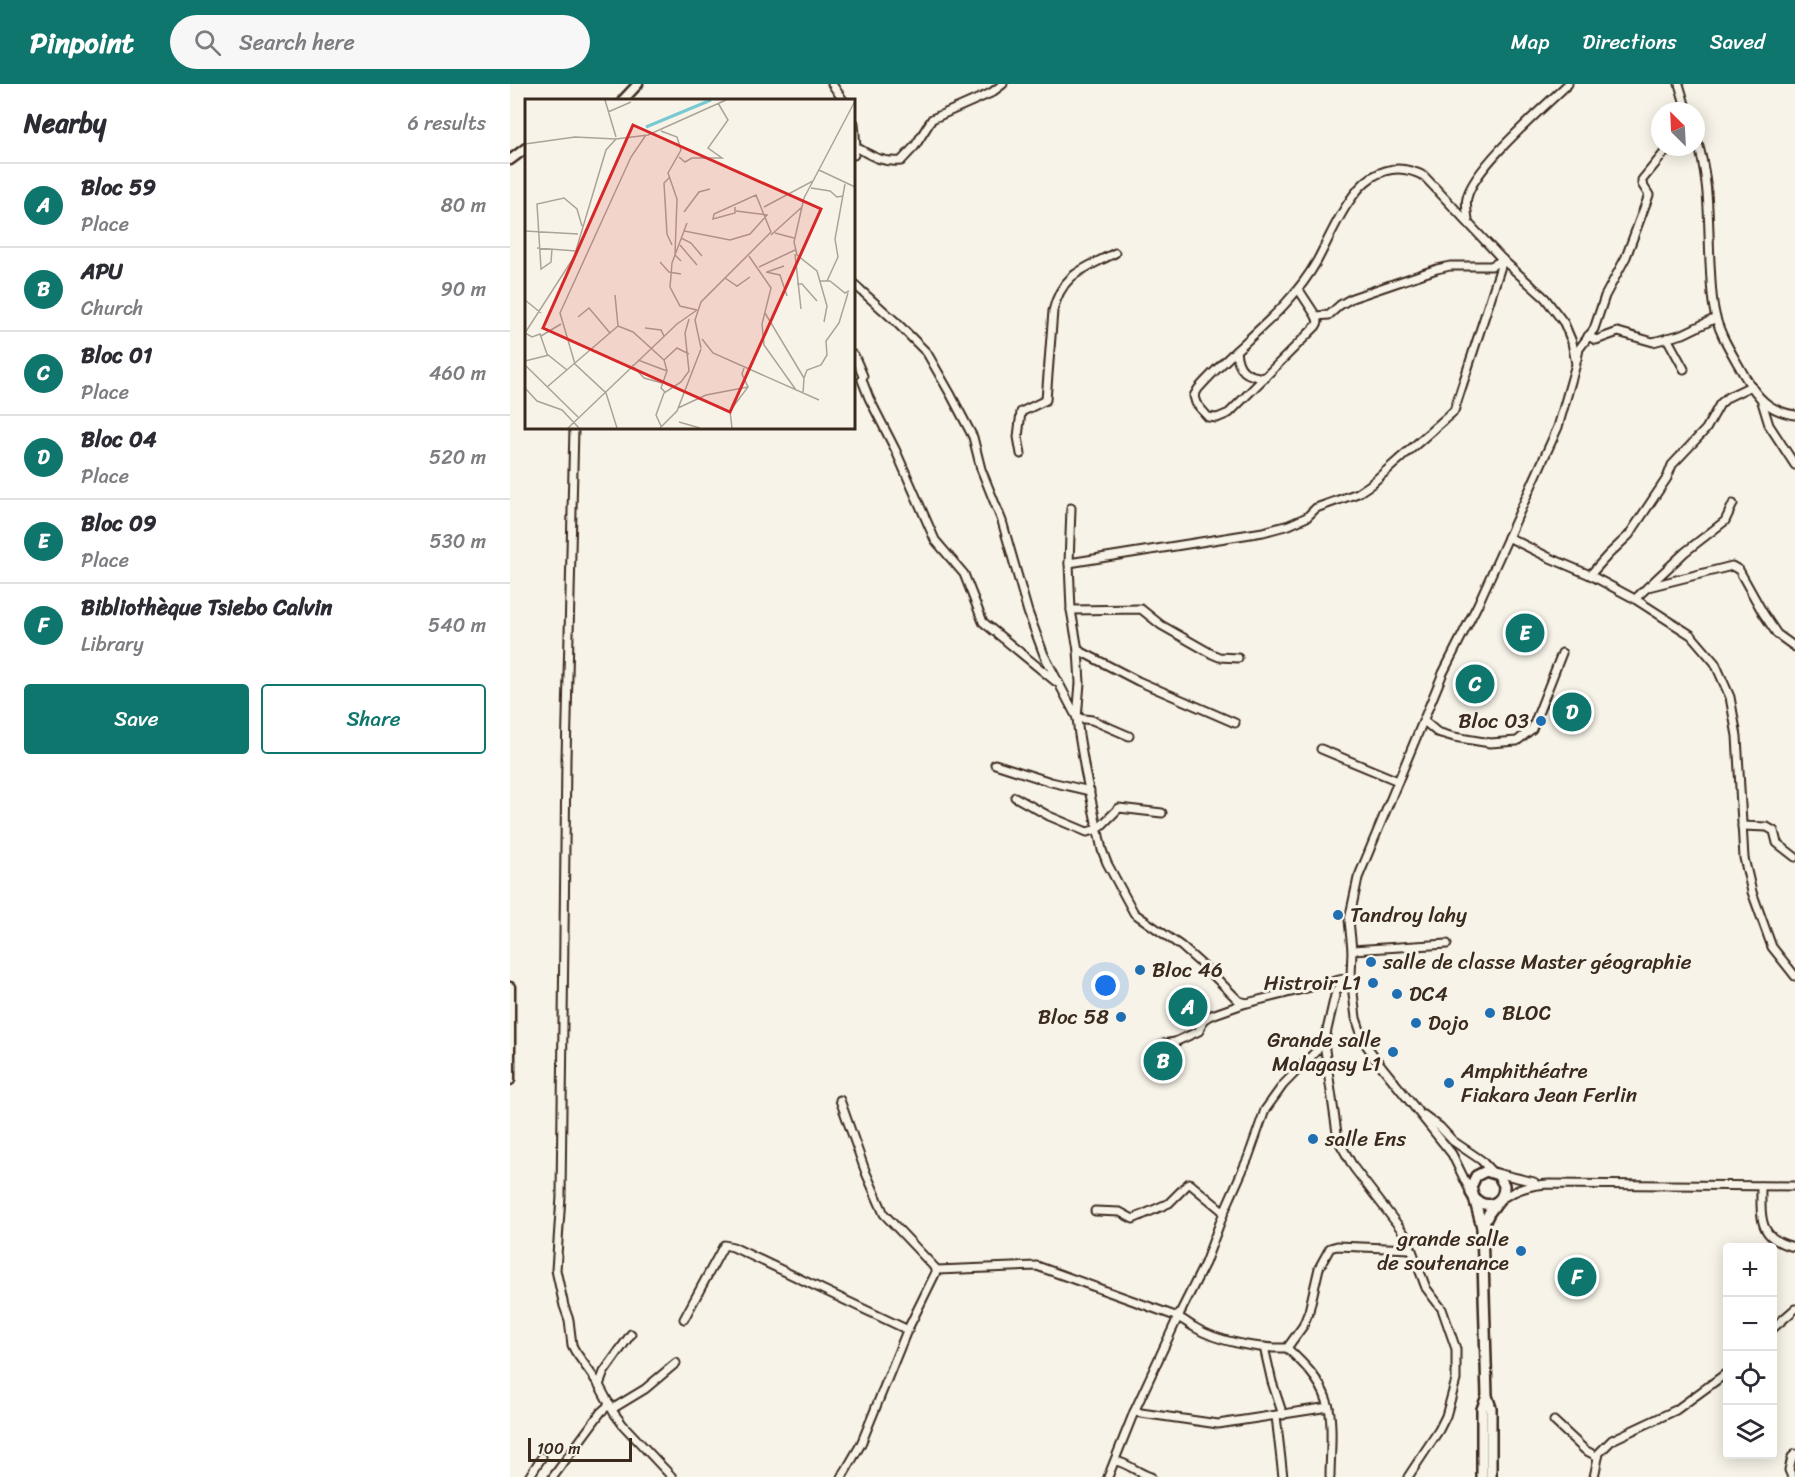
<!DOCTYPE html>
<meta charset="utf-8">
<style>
body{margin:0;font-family:Sriracha,sans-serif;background:#f7f7f7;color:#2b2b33}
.controls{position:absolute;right:18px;bottom:18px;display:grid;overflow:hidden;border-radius:6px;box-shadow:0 3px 15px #0003}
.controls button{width:54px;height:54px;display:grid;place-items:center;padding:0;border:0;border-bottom:2px solid #e1e1e2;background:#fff;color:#2b2b33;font:30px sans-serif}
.compass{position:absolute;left:1141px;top:18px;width:54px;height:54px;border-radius:50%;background:#fff;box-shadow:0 3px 15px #0003;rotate:336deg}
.scale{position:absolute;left:18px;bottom:15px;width:104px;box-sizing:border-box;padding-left:6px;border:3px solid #3b2a1e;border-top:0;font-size:16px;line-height:21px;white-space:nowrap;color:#3b2a1e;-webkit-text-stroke:4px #f7f3e8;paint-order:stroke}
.you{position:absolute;left:596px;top:902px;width:21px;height:21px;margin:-15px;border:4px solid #fff;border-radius:50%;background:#1a73e8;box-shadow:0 0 0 9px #1a73e833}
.badge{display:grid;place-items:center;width:39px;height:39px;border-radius:50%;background:#0f766e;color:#fff;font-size:20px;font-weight:700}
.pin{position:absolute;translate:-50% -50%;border:3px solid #fff;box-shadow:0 2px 6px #0006}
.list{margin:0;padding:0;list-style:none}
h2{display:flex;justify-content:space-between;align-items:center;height:78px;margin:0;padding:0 24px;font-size:26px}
h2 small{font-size:20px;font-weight:400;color:#7c7c81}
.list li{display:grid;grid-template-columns:39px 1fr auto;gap:18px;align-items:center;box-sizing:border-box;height:84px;padding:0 24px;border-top:2px solid #e1e1e2}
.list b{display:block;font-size:22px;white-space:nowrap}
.list p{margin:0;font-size:20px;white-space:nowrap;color:#7c7c81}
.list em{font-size:20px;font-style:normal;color:#7c7c81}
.actions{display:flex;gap:12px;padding:18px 24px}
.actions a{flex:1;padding:14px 0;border:2px solid #0f766e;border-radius:6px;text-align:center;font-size:21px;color:#0f766e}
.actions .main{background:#0f766e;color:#fff}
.icon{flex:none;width:33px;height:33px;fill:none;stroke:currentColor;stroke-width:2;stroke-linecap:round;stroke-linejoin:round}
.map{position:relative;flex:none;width:1285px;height:1393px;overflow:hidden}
header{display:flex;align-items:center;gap:36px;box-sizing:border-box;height:84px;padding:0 30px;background:#0f766e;color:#fff}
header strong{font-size:28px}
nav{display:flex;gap:33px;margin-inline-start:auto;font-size:21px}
.search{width:420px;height:54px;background:#f7f7f7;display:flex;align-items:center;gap:15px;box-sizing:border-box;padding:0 21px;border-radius:33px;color:#7c7c81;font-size:22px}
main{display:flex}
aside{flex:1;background:#fff}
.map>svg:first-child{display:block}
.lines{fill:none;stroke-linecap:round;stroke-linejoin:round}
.minor-casing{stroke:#3b2a1e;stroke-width:11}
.tertiary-casing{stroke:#3b2a1e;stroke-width:13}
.secondary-casing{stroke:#3b2a1e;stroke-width:14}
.minor{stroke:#f7f3e8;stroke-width:7}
.tertiary{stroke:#f7f3e8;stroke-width:8}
.secondary{stroke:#f7f3e8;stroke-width:9}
.poi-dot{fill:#1f6fb2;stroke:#f7f3e8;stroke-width:2}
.labels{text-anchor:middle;stroke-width:6;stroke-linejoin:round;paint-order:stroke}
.poi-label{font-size:21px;fill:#3b2a1e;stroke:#f7f3e8;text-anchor:start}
.inset-river{fill:none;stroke:#78c9d1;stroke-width:3}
.inset-road{fill:none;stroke:#aca397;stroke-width:1.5}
.view{fill:#d62828;fill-opacity:0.15;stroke:#d62828;stroke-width:3}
.inset-edge{fill:none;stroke:#3b2a1e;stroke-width:3}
</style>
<header>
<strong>Pinpoint</strong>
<div class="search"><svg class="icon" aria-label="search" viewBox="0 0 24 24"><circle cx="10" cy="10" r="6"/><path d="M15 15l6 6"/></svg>Search here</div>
<nav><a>Map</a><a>Directions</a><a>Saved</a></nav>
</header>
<main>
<aside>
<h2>Nearby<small>6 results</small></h2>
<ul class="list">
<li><span class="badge">A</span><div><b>Bloc 59</b><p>Place</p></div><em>80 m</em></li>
<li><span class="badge">B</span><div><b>APU</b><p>Church</p></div><em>90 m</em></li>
<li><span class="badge">C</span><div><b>Bloc 01</b><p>Place</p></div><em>460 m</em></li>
<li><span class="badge">D</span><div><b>Bloc 04</b><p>Place</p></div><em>520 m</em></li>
<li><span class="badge">E</span><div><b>Bloc 09</b><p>Place</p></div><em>530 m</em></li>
<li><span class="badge">F</span><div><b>Bibliothèque Tsiebo Calvin</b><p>Library</p></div><em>540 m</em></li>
</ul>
<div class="actions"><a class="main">Save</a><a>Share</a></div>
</aside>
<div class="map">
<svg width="1285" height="1393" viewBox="0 0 1285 1393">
<rect width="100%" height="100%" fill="#f7f3e8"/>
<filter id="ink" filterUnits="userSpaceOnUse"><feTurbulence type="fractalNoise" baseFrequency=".0167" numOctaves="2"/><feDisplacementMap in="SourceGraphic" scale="12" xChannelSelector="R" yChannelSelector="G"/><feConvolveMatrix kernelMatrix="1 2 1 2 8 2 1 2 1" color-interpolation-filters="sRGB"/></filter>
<g filter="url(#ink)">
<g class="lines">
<g class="minor-casing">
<g id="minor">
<path d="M322,0l11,16"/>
<path d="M1169,0l8,27"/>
<path d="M344,39l2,24 -2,8"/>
<path d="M1186,53c14,41 12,83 14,126 1,15 1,30 4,46 4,24 18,44 30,66 13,22 24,36 51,40"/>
<path d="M346,63c16,9 26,16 45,14l14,-15 17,-27 59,-26 12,-9"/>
<path d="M958,138c0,-7 -3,-17 -1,-24 6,-30 77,-91 101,-114"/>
<path d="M344,200l41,37 32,32 24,42 22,42 8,32 21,52 26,91 16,43 32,61"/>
<path d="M789,206l17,26 2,6 -2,4 -87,87 -12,5 -9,-1 -12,-14 -2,-7 4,-7c38,-44 90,-76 119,-128 13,-24 31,-69 55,-84 18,-11 34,-10 52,-1l79,84 42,38 19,25 8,19 4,22 -18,63 -80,177 -35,69 -85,205 -9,42 3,30 -1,27 5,41 8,24 15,21 73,91 19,39"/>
<path d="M806,232l13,-1 11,-10 12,-7 85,-29 13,-3h41l12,-6"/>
<path d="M1078,252l8,4 22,-8 35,10 30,-8 33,-16"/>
<path d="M1157,254l17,31"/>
<path d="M726,267c2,20 10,25 29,27"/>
<path d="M344,271l9,21 -1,4 7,18 26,51 40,91 29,34 19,48 72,59"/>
<path d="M1067,275l2,-10 15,-20 11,-33 21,-39 23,-62 -7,-11v-4l27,-33"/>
<path d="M1252,318l7,23 26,40"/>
<path d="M64,344l-8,331 -5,438 -5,73 8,36 5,14 3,25 3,6 24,34 15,28 9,12 49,52"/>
<path d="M511,370l-3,-17 3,-25 25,-12 7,-89c9,-38 31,-42 62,-58"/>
<path d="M561,424l-2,55 194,-31 26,-7 18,-8 9,-9 42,-15 12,-8 84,-74 49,-151"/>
<path d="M998,453l42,21 40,17 45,24 56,36 24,28 15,34 7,39 7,122 8,34 20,55 23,29"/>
<path d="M559,479l2,47 7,40 2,33 -3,35 2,17 6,36 17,79 5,13 27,50 47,33 28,25 30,30 8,2 104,-26"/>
<path d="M1080,491l18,-20 21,-20 38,-57 5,-13 34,-36 14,-25 8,-7 23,-11"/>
<path d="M1138,503l84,-21 7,4 24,43 14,21 18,13"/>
<path d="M1125,515l50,-47 40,-31 8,-17"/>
<path d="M561,526l70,-1 20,16 51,29 7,3 19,1"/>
<path d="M568,566l60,31 97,42"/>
<path d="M567,634l15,2 37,16"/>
<path d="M914,637l13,11 17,5 36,6 27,-2 15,-12 30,-76"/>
<path d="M811,665l77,32"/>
<path d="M485,680l56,18 39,9"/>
<path d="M505,713l34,19 38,16 11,-3 21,-21 43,5"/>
<path d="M1232,742l25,1 7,4 3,12 18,14"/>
<path d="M842,866l95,-6"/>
<path d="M814,959l14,97 16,28 53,69 19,51 16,21 14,40v31l-10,36 -7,14 -31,47"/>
<path d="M653,960l12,-2 24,-11 4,-11 6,-4 37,-13"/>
<path d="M330,1016l26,73 18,41 53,56 -31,63 -45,111 -19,33"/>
<path d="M914,1031l16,12 13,14 28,19 11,12 42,10"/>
<path d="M1251,1102c0,32 -3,54 34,61"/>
<path d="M991,1115c16,-10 29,-14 48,-15l246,2"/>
<path d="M585,1127l25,1 13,7 36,-16 20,-20 35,29"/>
<path d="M427,1186l100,-4 141,51c6,3 11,7 16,10 23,15 66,22 93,21"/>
<path d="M174,1235l40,-74 9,2 175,83"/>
<path d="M1262,1245l23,-20"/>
<path d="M754,1263l8,35 11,33"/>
<path d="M89,1301l5,-13 27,-38"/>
<path d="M102,1325l33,-20 31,-26"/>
<path d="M624,1328l84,12 111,-17"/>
<path d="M766,1332l7,61"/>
<path d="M1044,1337l31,29 13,7"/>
<path d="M606,1377c13,3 22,12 35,16"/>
<path d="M19,1393l13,-20"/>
<path d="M43,1393l48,-65 9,-8"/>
<path d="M598,1393l26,-65 44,-95 27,-54 19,-51 24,-54 17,-48 18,-25 41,-42 12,-52 15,-14"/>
<path d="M820,1393c0,-20 4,-58 -3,-76 -7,-22 -24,-38 -40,-53l16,-22 6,-15 10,-43 11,-20 7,-2 74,3"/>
<path d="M1084,1393l5,-24 13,-13 64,-30 52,-38"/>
<path d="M1282,1393l-3,-7 3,-13 3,-3"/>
</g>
</g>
<g class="tertiary-casing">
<g id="tertiary">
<path d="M113,16l15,-16"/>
<path d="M0,76l16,-12"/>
<path d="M0,903v93"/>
</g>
</g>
<g class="secondary-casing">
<g id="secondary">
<path d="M961,1109c10,19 34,13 33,-8l-6,-10 -12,-4 -10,5 -5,11 11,40 5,169 4,12v69"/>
<path d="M972,1143l7,-14 9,-12"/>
<path d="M972,1393v-68l5,-13"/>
</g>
</g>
<use href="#minor" class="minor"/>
<use href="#tertiary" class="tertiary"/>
<use href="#secondary" class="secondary"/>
</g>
</g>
<g class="poi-dot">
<circle cx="1031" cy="637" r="6"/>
<circle cx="828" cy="831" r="6"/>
<circle cx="861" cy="878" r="6"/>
<circle cx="630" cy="886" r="6"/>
<circle cx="863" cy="899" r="6"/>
<circle cx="887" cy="910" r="6"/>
<circle cx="980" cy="929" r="6"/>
<circle cx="611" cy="933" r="6"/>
<circle cx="906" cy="939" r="6"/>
<circle cx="883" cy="968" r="6"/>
<circle cx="939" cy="999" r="6"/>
<circle cx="803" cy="1055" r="6"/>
<circle cx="1011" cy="1167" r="6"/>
</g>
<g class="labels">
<g class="poi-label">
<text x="1019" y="644" text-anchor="end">Bloc 03</text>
<text x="840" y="838">Tandroy lahy</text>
<text x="873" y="885">salle de classe Master géographie</text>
<text x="642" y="893">Bloc 46</text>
<text x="851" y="906" text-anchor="end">Histroir L1</text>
<text x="899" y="917">DC4</text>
<text x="992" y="936">BLOC</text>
<text x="599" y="940" text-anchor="end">Bloc 58</text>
<text x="918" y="946">Dojo</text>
<text x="871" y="963" text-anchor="end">Grande salle<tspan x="871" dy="24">Malagasy L1</tspan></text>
<text x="951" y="994">Amphithéatre<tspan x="951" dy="24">Fiakara Jean Ferlin</tspan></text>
<text x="815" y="1062">salle Ens</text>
<text x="999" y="1162" text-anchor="end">grande salle<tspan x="999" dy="24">de soutenance</tspan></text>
</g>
</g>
<g transform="translate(15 15)">
<rect width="330" height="330" fill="#f7f3e8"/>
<path class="inset-river" d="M121,28l65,-27"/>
<path class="inset-road" d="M80,1l11,37M83,13l23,-10M136,32l16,6 4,13 -13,23 9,26 -2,56 6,6M0,45l50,-7 41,2M154,58l6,5 7,-4h30l-14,-10 20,-28 -10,-17M294,71l36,17M145,78l-6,6 3,51 5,11M288,82l-9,17 -10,44 3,13 20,16 10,35 -3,16M286,89l19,3 7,6 6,-1M239,108l49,-26 42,-80M159,113l15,-20 11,-3M162,124l-3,8 46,9 20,-6 17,-19 -31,-4M0,132l53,3M159,132l-12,32 -2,24 10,19 17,4M250,134l19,5M246,136l31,-28M156,139l10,5 11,13M155,146l17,20M12,149l39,3M27,150l-1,13 -10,7 -4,-65 27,-6 13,11 5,17M270,155l6,55M224,157l22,32 -9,36 2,21 32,45M135,163l9,10 12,2M234,168l36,-17M241,173l14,3 7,21M242,173l17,-6M200,179l12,8 13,-9M295,182h10l15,12 4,-2M302,182l11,-24 -3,-18 10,-55M272,185h5l15,17M0,201l16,13M240,214l39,65 -1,15M53,218l11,-9 21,25M93,227l15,6 31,28M120,229l16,2 3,6M0,234l49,-76 32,-107 10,-11 32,-4 78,-35M0,234l7,4 8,-3 7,20 20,16M16,237l20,-12M177,240l11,14 106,47M176,249l-6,-28 6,-18 70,-70 -15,-37 -42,19 -1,5 22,-6v-6M113,261l29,11M0,262l24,-6M0,266l53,52M107,266l12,13 18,5M279,279l3,-8 14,-5 6,-10 -1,-14 13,-18 9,-30M22,288l71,-61 -3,-31M0,289l12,13 25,9 17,18M140,293l-4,-4 6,-17 -3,-11 13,-12 12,6M153,309l28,-13 42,-8M154,323l21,6M136,327l-5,-11 8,-22 17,-11 8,-11 -4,-38 4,-14M43,329l109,-104 20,-14M92,329l-11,-35 -31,-29 -15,-51 71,-156 15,-22M135,329l17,-17 24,-62M207,329l-2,-17 18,-24 -6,-13 2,-6"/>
<path class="view" d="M108,26l188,84 -91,203 -187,-84z"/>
<rect width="330" height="330" class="inset-edge"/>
</g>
</svg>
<div class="controls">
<button>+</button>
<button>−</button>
<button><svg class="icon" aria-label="locate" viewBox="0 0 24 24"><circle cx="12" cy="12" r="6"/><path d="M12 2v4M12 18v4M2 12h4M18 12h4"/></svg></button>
<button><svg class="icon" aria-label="layers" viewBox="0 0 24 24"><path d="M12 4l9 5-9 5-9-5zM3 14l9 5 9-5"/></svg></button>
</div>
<svg class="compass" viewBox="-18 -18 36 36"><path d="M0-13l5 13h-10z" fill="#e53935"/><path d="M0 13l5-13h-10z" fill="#7c7c81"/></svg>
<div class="scale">100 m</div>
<div class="you"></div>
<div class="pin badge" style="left:678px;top:923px">A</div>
<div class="pin badge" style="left:653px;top:977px">B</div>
<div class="pin badge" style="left:965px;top:600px">C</div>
<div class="pin badge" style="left:1062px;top:628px">D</div>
<div class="pin badge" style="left:1015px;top:549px">E</div>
<div class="pin badge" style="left:1067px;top:1193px">F</div>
</div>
</main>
